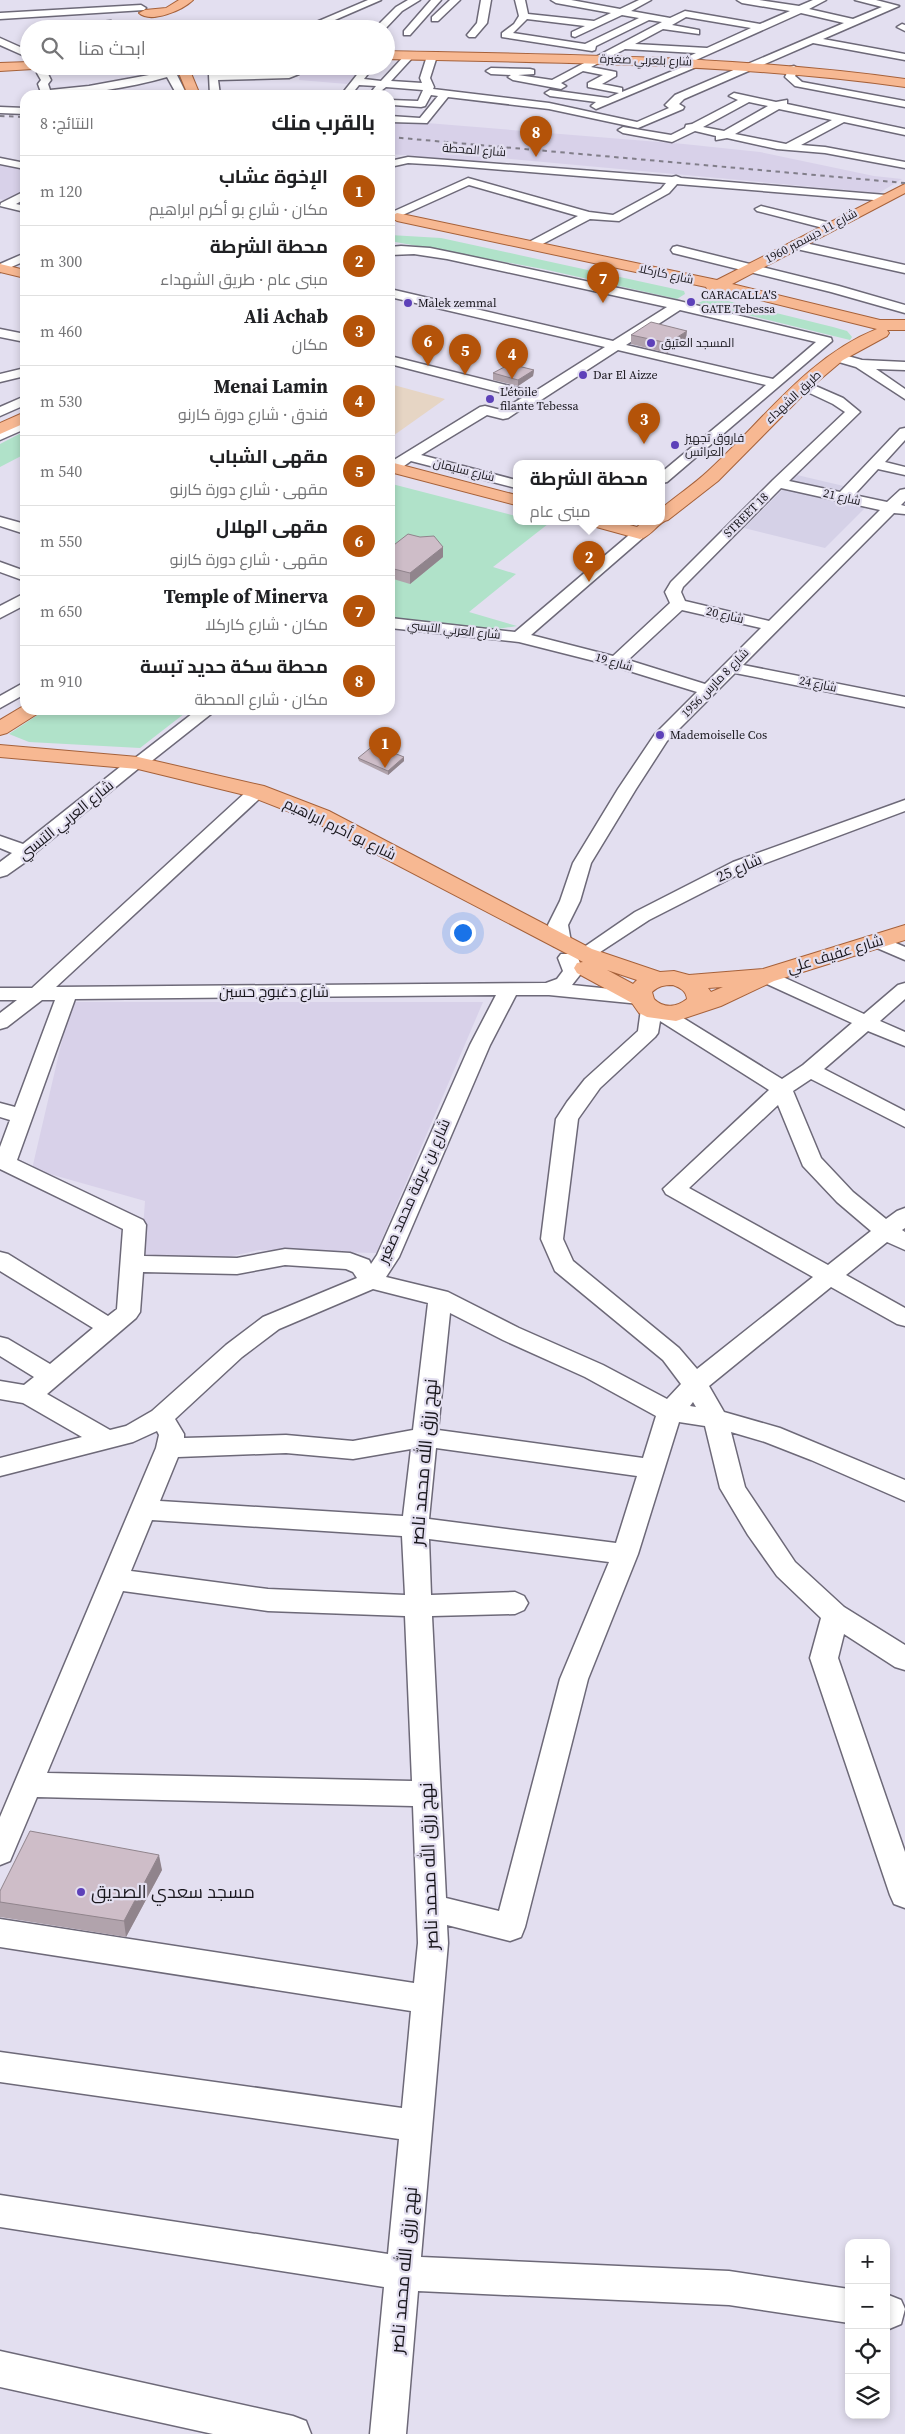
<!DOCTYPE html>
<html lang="ar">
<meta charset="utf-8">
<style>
body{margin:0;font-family:"Source Serif 4",Cairo,serif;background:#f2f2f2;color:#202124;direction:rtl}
.controls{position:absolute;right:15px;bottom:15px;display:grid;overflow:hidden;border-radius:10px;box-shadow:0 2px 8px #0003}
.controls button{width:45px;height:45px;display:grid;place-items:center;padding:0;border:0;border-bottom:1px solid #e0e0e0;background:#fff;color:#202124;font:25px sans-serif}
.you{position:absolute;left:462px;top:932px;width:18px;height:18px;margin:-12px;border:4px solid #fff;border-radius:50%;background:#1a73e8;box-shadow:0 0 0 8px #1a73e833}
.badge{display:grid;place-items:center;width:32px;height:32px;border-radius:50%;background:#b45309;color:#fff;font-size:16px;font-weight:700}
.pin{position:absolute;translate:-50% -41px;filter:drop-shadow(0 1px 2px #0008)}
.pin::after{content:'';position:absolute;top:26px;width:18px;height:15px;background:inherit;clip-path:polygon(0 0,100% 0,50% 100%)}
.popup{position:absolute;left:513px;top:460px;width:152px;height:65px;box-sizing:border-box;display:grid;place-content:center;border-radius:10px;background:#fff;filter:drop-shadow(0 1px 4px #0005);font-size:16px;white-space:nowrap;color:#757577}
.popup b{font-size:19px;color:#202124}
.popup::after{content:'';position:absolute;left:50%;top:100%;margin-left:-10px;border:10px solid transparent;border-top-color:#fff}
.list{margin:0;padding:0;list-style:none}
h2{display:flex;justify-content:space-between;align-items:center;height:65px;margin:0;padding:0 20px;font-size:21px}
h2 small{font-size:16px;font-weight:400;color:#757577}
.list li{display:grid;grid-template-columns:32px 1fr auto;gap:15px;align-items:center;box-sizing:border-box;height:70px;padding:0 20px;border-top:1px solid #e0e0e0}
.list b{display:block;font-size:19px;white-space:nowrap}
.list p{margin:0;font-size:16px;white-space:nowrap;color:#757577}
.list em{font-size:16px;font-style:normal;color:#757577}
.icon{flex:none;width:28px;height:28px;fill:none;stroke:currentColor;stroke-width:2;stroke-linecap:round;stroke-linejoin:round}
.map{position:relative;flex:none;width:905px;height:2434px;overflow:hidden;direction:ltr}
.search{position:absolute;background:#fff;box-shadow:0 2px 8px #0003;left:20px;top:20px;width:375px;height:55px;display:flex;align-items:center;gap:12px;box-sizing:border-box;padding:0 18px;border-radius:28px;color:#757577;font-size:19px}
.panel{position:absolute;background:#fff;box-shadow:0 2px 8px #0003;left:20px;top:90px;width:375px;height:625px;border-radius:15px;direction:rtl}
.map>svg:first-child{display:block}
.commercial{fill:#d5d1e7}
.built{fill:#d8d1e9}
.medical{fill:#e6d5c4}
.green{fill:#b0e2c9}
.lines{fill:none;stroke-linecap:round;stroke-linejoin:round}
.minor-casing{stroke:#6d6978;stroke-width:3}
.major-casing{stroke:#a6613a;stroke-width:2}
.minor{fill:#fff;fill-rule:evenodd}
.major{fill:#f7b892;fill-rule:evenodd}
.rail{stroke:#817e89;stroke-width:2;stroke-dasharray:4.5 4.5;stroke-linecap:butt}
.wall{fill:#b1a3ac}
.shaded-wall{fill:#90848c}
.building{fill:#cebdc8;stroke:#90848c}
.poi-dot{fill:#5d41b9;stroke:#e3dff0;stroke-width:2}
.labels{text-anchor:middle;stroke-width:4.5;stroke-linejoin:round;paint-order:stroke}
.far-street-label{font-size:12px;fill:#18161c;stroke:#e3dff0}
.far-poi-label{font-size:12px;fill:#18161c;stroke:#e3dff0;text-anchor:start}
.street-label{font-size:15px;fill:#18161c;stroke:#e3dff0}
.near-street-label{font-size:18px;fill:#18161c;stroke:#e3dff0}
.near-poi-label{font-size:18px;fill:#18161c;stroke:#e3dff0;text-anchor:start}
</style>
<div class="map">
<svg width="905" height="2434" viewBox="0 0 905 2434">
<rect width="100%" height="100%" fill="#e3dff0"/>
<path class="commercial" d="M797,475l51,12 -14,11 32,9 -41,41 -81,-20z"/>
<g class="built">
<path d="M302,66h63l-18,18 -48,-4z"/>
<path d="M390,120l294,24 76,8 114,24 28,3 -23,14 -389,-36 -4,5 -96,-8z"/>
<path d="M0,164l25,4v23l-18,10 -7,-2z"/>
<path d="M71,1002h412l-107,251 -117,-3 -36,8 -82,-1 4,-56 -113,-32z"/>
</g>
<path class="medical" d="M390,384l55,15 -55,39z"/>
<g class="green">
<path d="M390,235l51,3 243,53 1,3 -8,5 -134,-30 -153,-28z"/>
<path d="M712,297l121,30 14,4 5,6 -2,3 -152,-37z"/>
<path d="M25,431v23l-25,13v-23z"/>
<path d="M392,484l124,32v5h21l11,3 -55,43 23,7 -47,38 48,14 -26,4 -101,-12v-133z"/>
<path d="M45,710h144l-49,38 -111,-6 -20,-8z"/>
</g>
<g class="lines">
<g class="minor-casing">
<g id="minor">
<path d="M368,0h13l-67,29h-14z"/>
<path d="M408,0h12l-18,11 -17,18h-11l22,-22z"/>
<path d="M431,0h10l-31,35h-6v-4z"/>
<path d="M450,0h10l-22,21h-6v-4z"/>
<path d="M481,0h10l-4,23 -12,14h-6l-2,-2 10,-12z"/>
<path d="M515,0h10l3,14 66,7 17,-8 -55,-10 -5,-3h20l49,9 19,-9h12l-20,11 39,7 15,-7 75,13 30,-13 -48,-8 -5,-3h22l40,6 14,-6h13l-17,9 44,10 29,-12 -27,-7h21l23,6 -76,33 82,15v6l-92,-17 -129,56 -5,5 5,3 -1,2 -45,19 -89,-19 -101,-12 -21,26 -37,-1v-6l30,2 18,-22 -7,-1 -6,11 -4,1 -28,-2 -3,-1v-4l28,1 5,-11 -37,-3 -9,7 -5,-3 4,-5 -17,-1 -8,10h-10l23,-29h10l-10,13 17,2 25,-27 3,-1 5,3 -23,25 31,2 -2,-5 7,-22 5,-3 5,3 -7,22 4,9 -1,2 116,14 88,19 32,-14 -4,-3 10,-10 169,-72 -43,-10 -114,51 -4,-1v-4l13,-6 -71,-4 -34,18 25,5v4l-14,8 20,4v4l77,-32 9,2 -112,47 -5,-3 5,-4 -46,-6 -5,-3 5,-3 58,8 11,-5 -31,-6v-4l15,-8 -20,-4 -22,12 5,3 -5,3 -48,-9 -5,-3 3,-2 -20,-1 -5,-3 5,-3 39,1 4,1v4l-16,1 34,5 110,-58 -13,-2 -53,26 -1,4 -3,1 -90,-14v-4l12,-9 5,-8zM622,15l17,3 -54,26 -72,-11 14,-14 58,7 -13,6v4l3,1zM686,17l65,11 -44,20 -72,-4 28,-15 36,5v-4l-27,-5z"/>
<path d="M141,5l5,3 -2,2 -144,9v-6z"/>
<path d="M111,21l5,3 -2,2 -24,3 -17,-2 5,-3z"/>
<path d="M902,24l3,1v6l-8,-4z"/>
<path d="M0,38l29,13v7l-29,-13z"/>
<path d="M159,66h11l4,3 13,26h-10l-10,-18c-38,11 -85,18 -125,18l-4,-11 3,-4 -4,-7 12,-7 6,3 -7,5 3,6 -3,4 2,6 39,-4 71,-13 3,-2z"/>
<path d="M290,66h10l-1,8 -10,4 -71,2 2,15h-10l-1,-20 78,-3 3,-1z"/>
<path d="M794,66l5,3 -4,7 7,6 103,19v6l-110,-21 -10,-9 5,-10z"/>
<path d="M734,93l42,9 11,-2v4l118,25v6l-61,-13 -43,23 24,2 80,15v6l-80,-15 -48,-4 -50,-11 -11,2v-4l-21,-5 -23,11 -49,-9 -5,-3 5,-3 48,8 14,-7 1,-3 6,-1 46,-24 -9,-4zM749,102l19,4 -44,25 -21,-4zM779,109l53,11 -46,24 -51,-10z"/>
<path d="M0,107l25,1v6l-25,-1z"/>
<path d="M408,157l264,20 4,-1 5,2 205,17 6,3 -6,3 -209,-17 -8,9 -50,28 -29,-2 -57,30 -6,-4 2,-3 49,-26 -109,-31 -73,33 -6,1v-6l78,-35 121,34 24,3 48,-26 5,-6 -223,-18 -35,-2 -18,4v-6z"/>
<path d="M0,158l25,5v6l-25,-5z"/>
<path d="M25,191v8l-9,5 9,2v6l-25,-6 1,-3z"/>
<path d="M761,206l74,18 2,2 -6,4 -74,-19 -2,-2z"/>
<path d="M796,241l109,24v8l-113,-25 -2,-3 2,-3z"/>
<path d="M401,246l29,2 34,7 215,46 152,37 1,3 -165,141 -5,1v-11l104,-87 -148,-35 -77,50 -15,6 -18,12 -5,1 -16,-4 -66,40 95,25v8l-105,-27 -7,5h-10l-2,-3 2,-3 86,-53 5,-1 16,4 21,-12 -132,-34v-8l144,36 71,-45 -215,-50v-8l223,52 54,-34 -220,-48 -33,-5 -24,1v-8zM680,310l136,32 -43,37 -147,-34z"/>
<path d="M677,246l162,40 66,19v8l-74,-21 -158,-39 -2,-3 2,-3z"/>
<path d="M25,253v8l-25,11v-8z"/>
<path d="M0,329l25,5v8l-25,-5z"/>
<path d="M837,353l25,7 43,2v8l-29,-1 29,20v10l-49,-32 -24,-7 -2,-3z"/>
<path d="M25,368v8l-25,6v-8z"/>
<path d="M804,381l39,17 17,14 -71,69 51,11 60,-63 5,-1v12l-20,22 20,5v8l-27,-6 -24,26 33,7 13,-12 5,-1v12l-4,4 4,1v8l-11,-1 -151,152 162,32v10l-170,-34 -68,68 -31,48 -45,74 -11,38 -12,24 3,17 -3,4 -7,2 -7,-2 -6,-21 12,-24 13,-38 45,-74 37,-55 42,-42 -87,-27 -91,-23 -129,-14v-10l125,14 120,-102h10l3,3 -3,3 -114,99 82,21 57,-53 -5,-11 6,-10 102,-102 72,-68 -12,-8 -34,-16 -2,-3 2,-3zM781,488l99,22 -111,111 -84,-20 -4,-9 2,-5zM682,610l79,18 -56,56 -77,-24z"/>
<path d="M25,396v9l-25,11v-9z"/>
<path d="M25,419v10l-25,11v-10z"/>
<path d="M0,517l25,7v10l-25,-8z"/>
<path d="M0,562l25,9v10l-25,-9z"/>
<path d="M25,593v12l-25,13v-12z"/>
<path d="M25,682v12l-25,14v-12z"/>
<path d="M197,710h19l-72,57 -5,1 -103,84 -2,4 -27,19 -7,2v-15l12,-9 -12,-5v-12l23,8 102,-81 5,-1z"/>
<path d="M252,791l6,1 3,4 -3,4 -202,187 490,-4 11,-4 6,-8 -5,-13 3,-4h13l61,-42 98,-50 172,-62v11l-158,59 -98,50 -58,38h-13l5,13 -11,14 68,7 7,2 3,4 -3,4 -7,2 -91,-9h-33l-26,50 -91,212 -13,20 62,15 71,36 84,37 64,34 14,-15 -18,-24 -108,-89 -14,-32 15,-120 11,-17 18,-23 53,-48 3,-22 3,-4 7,-2 16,5 115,71 21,-14 49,-42 -94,-43 -3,-4 3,-4 7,-2 7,2 92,42 34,-29 7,-2v16l-25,22 25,11v14l-37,-15 -44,38 81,42v16l-94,-48 -18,12 28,67 32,34 33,27 11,-8 8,-3v20l-3,2 3,2v18l-18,-8 -41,33 59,33v18l-8,-2 -66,-37 -122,99 15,26 56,16 125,52v21l-94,-41 -46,-18 -34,-10 14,55 50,75 49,45 61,38v25l-10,-3 -51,-33 -6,24 67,194v56l-11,-4 -4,-9 -80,-237 11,-40 -44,-42 -29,-41 -28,-47 -15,-62 -26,-4 -41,132 -50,125 -63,248 -4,10 -11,4 -63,-16 1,18 -27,314 308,14 120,18v34l-120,-18 -311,-14 -12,143h-36l14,-147 -384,-60v-32l388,59 11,-115 -399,-57v-30l402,56 9,-97 -411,-64v-28l414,64 4,-40 -5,-137 -376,-9 -27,64 -10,4v-48l156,-369 3,-13 -2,-4 -24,11 -133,34v-18l82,-21 -59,-34 -23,-4v-18l24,4 10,-8 -34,-21v-19l8,2 42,25 43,-36 -93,-57v-19l8,2 100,62 9,-7 6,-80 -123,-60v-22l10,-27 -10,-3v-14l15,4 40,-107h-13l-35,27 -7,2v-16l17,-13h-17v-12h32l214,-196zM496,995l-26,50 -93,210 -6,9 -2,-4 -19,-7 -65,-4 -48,9 -93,-2 2,-31 -3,-5 -126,-60 58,-161zM660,1021l109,69 -106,99 3,5 147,83 -116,92 -18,-21 -106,-87 -10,-22 15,-120 22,-31 55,-51 3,-4zM778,1105l25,61 34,36 34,29 -43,34 -139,-77zM285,1265l61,4 7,3 4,6 -94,39 -37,28 -74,66 -26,15 -16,4 -63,-36 89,-76 4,-6 3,-40 94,2zM373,1289l55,14 -15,127 -60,11 -67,-6 -102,3v-4l-9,-15 67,-62 37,-28zM450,1313l53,27 82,37 71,39 -13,42 -205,-28zM693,1402l3,5 -6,-1zM436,1448l201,28 -21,67 -187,-24zM411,1449l-8,67 -243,-15 18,-44 108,-4 67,6zM152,1520l250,16 3,59 -137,-6 -137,-18zM429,1539l180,23 -49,117 -61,232 -53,-13 -14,-282 83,-2 9,-4 4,-7 -4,-7 -9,-4 -84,3zM123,1591l145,20 137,5 7,165 -365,-8z"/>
<path d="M877,935l28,12v13l-35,-15 -3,-4 3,-4z"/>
<path d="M886,2294l15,6 4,9 -4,15 -12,5 -3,-1z"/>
<path d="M0,2351l293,65 13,5 5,13h-98l-213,-47z"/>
</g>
</g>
<g class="major-casing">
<g id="major">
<path d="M179,0h14c-10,10 -42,24 -54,13l6,-3 21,-2z"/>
<path d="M386,51c174,4 347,4 519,28v8c-172,-24 -345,-24 -519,-28z"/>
<path d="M29,62v4h6l-2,3 -33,2v-8z"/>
<path d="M176,66h12l12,29h-12z"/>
<path d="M905,184v9l-173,91 148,36h25v10h-18l2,3 -2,3 -44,24 -33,28 -92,93 -50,39c-10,2 -16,16 -28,19l-51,-14 -3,-4h29l22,6 7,-6h18v-13c14,-12 31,-23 45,-36 54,-49 100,-115 170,-143l-157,-39 -7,3 -5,-2 -2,-4 -309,-66 -7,-4 7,-4 320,67z"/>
<path d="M0,264l25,6v8l-25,-6z"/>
<path d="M25,412v11l-25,11v-11z"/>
<path d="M390,462l126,33v10l-126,-33z"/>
<path d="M25,705v5h15l-3,4 -30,19 -7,2v-15z"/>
<path d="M0,745l138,12 126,29 65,25 263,138 68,23 14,-1 15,4 74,-6 142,-44v15l-131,41 -53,25 -45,15 -29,-4 -8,-4 -7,-10 -55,-30 -3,-5 3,-5 6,-1 -270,-141 -64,-25 -111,-27 -138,-12zM607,970l30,10 -4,4zM673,985c8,3 13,6 14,14 -10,8 -23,10 -33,0l-2,-7c6,-6 12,-7 21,-7zM723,987l-12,5 -3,-4z"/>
</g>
</g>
<use href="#minor" class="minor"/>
<use href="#major" class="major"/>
<g class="rail">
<path d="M0,116l25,1"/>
<path d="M390,137l515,46"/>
</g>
</g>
<g class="wall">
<path d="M631,335l55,5 -19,13 -36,-9z"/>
<path d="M534,370l-1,6 -15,10 -25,-6v-7z"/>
<path d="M443,547v10l-33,27 -20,-6v-30z"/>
<path d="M404,757v4l-16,14 -29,-14 -1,-3z"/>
<path d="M162,1870l-36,67 -126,-20v1v-27z"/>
</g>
<g class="shaded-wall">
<path d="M687,331l-1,9 -19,13 1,-10z"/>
<path d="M534,370l-1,6 -15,10v-6z"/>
<path d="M443,547v10l-33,27v-11z"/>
<path d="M404,757v4l-16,14v-4z"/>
<path d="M159,1855l3,15 -36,67 -2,-16z"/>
</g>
<g class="building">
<path d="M651,322l36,9 -19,12 -37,-8z"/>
<path d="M510,364l24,6 -16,10 -25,-7z"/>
<path d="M408,534l12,3 14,-1 9,11 -33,26 -20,-5v-20z"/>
<path d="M374,745l30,12 -16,14 -30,-13z"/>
<path d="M30,1831l129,24 -35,66 -124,-19v-11z"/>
</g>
<g class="poi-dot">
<circle cx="691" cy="302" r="5"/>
<circle cx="408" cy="303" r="5"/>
<circle cx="651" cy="343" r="5"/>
<circle cx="583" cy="375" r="5"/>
<circle cx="490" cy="399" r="5"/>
<circle cx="675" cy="445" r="5"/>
<circle cx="660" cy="735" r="5"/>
<circle cx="81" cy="1892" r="5"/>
</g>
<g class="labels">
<g class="far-street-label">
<text transform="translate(646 60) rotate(2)" y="4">شارع بلعربي صغيرة</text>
<text transform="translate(474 150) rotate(4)" y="4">شارع المحطة</text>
<text transform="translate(811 236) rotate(-28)" y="4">شارع 11 ديسمبر 1960</text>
<text transform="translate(666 274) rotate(12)" y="4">شارع كاركلا</text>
<text transform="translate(793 397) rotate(-43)" y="4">طريق الشهداء</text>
<text transform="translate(464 470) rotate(14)" y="4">شارع سليمان</text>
<text transform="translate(842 497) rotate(13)" y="4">شارع 21</text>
<text transform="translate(746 515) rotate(-45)" y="4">STREET 18</text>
<text transform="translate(725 615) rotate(13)" y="4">شارع 20</text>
<text transform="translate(454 630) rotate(6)" y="4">شارع العربي التبسي</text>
<text transform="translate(614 662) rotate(16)" y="4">شارع 19</text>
<text transform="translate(715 683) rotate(-46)" y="4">شارع 8 مارس 1956</text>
<text transform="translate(818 684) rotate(12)" y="4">شارع 24</text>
</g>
<g class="far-poi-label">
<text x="701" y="299">CARACALLA'S<tspan x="701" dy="14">GATE Tebessa</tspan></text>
<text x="418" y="307">Malek zemmal</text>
<text x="661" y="347">المسجد العتيق</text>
<text x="593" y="379">Dar El Aizze</text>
<text x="500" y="396">L'étoile<tspan x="500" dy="14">filante Tebessa</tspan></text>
<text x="685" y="442">فاروق تجهيز<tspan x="685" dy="14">العرائس</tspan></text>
<text x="670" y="739">Mademoiselle Cos</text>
</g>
<g class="street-label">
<text transform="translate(66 820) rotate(-39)" y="5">شارع العربي التبسي</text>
<text transform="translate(340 829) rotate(26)" y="5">شارع بو أكرم ابراهيم</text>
<text transform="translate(739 868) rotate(-24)" y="5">شارع 25</text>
<text transform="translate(835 954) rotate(-17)" y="5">شارع عفيف علي</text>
<text x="274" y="997">شارع دغبوج حسين</text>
<text transform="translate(414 1191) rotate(-66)" y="5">شارع بن عرفة محمد صغير</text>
</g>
<g class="near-street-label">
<text transform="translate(424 1462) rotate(-85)" y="6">نهج رزق الله محمد ناصر</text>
<text transform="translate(429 1866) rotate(-92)" y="6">نهج رزق الله محمد ناصر</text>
<text transform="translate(404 2270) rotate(-85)" y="6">نهج رزق الله محمد ناصر</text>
</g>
<g class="near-poi-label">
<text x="91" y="1898">مسجد سعدي الصديق</text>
</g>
</g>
</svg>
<div class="controls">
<button>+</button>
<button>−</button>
<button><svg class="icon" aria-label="locate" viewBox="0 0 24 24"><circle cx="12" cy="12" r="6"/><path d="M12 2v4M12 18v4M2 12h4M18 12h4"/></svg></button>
<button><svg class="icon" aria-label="layers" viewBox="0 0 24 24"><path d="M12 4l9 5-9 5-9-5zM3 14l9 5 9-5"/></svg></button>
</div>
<div class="you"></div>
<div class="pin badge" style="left:385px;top:768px">1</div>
<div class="pin badge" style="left:589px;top:582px">2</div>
<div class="popup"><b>محطة الشرطة</b>مبنى عام</div>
<div class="pin badge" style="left:644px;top:444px">3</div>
<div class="pin badge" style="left:512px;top:379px">4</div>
<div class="pin badge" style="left:465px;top:375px">5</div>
<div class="pin badge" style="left:428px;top:366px">6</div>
<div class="pin badge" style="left:603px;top:303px">7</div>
<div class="pin badge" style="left:536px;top:157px">8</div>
<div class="search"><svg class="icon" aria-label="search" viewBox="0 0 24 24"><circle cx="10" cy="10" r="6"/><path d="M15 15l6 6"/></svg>ابحث هنا</div>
<section class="panel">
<h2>بالقرب منك<small>النتائج: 8</small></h2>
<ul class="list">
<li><span class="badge">1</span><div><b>الإخوة عشاب</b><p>مكان · شارع بو أكرم ابراهيم</p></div><em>120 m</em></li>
<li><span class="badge">2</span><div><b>محطة الشرطة</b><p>مبنى عام · طريق الشهداء</p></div><em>300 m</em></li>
<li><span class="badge">3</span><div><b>Ali Achab</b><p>مكان</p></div><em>460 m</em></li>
<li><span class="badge">4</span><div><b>Menai Lamin</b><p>فندق · شارع دورة كارنو</p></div><em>530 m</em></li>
<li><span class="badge">5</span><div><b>مقهى الشباب</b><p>مقهى · شارع دورة كارنو</p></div><em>540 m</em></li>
<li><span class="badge">6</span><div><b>مقهى الهلال</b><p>مقهى · شارع دورة كارنو</p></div><em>550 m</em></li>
<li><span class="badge">7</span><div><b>Temple of Minerva</b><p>مكان · شارع كاركلا</p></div><em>650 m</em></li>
<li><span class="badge">8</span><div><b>محطة سكة حديد تبسة</b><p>مكان · شارع المحطة</p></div><em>910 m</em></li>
</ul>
</section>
</div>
